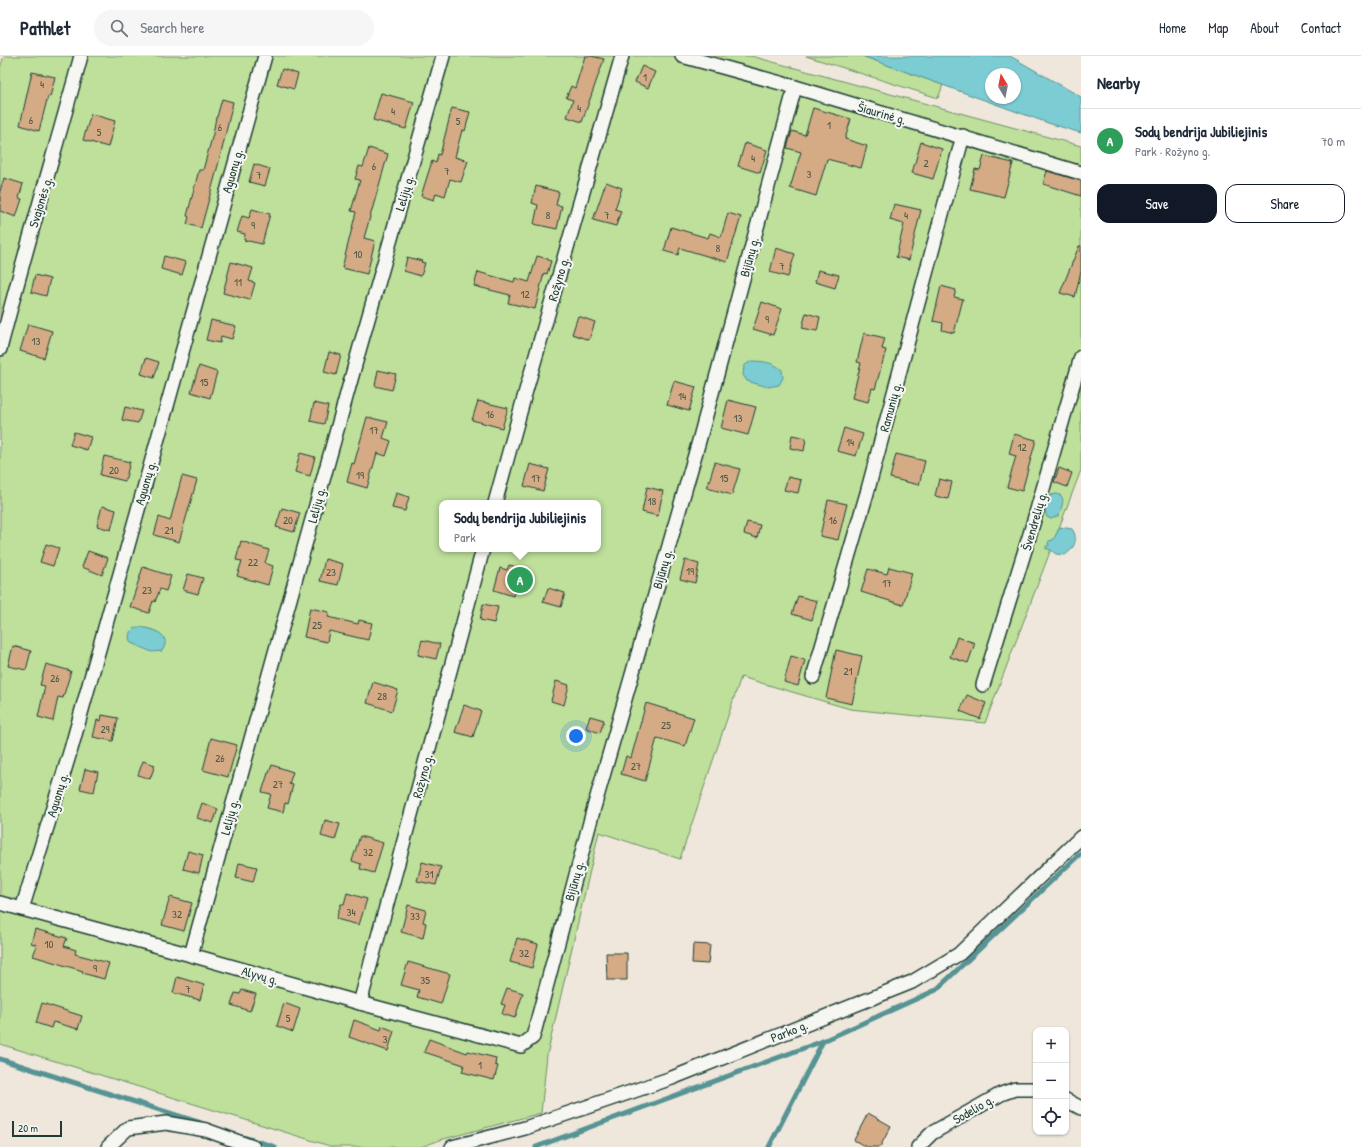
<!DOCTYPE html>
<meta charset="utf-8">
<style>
body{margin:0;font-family:"Patrick Hand",sans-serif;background:#f6f6f7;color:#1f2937}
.controls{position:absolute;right:12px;bottom:12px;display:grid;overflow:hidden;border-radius:8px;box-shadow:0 1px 3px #0004}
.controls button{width:36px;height:36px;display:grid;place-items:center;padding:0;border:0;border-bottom:1px solid #e0e1e3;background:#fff;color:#1f2937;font:20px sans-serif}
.compass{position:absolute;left:985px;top:12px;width:36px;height:36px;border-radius:50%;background:#fff;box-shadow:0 1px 3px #0004;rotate:350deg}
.scale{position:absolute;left:12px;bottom:10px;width:50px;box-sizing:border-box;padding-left:4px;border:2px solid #1f3d34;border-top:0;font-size:11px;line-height:14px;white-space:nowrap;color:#1f3d34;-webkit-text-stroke:3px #f6f6f2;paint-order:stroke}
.you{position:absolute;left:576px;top:680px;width:14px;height:14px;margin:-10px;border:3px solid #fff;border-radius:50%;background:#1a73e8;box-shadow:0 0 0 6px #1a73e833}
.badge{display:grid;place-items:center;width:26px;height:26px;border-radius:50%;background:#111827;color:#fff;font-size:13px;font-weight:700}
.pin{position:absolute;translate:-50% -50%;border:2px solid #fff;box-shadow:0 1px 4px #0006}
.popup{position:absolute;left:439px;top:444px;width:162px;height:52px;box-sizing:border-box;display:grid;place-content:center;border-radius:8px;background:#fff;filter:drop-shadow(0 1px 3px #0005);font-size:13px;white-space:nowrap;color:#747a83}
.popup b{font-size:15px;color:#1f2937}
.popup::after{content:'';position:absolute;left:50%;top:100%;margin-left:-8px;border:8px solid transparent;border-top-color:#fff}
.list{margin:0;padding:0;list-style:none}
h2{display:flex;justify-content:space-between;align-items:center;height:52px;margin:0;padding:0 16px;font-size:17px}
h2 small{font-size:13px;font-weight:400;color:#747a83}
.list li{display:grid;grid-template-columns:26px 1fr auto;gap:12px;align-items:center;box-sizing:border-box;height:64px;padding:0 16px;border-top:1px solid #e0e1e3}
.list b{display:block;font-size:15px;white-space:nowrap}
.list p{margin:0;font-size:13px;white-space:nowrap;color:#747a83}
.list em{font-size:13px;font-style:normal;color:#747a83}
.actions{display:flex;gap:8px;padding:12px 16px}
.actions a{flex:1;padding:9px 0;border:1px solid #111827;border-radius:12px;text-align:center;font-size:14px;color:#111827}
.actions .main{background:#111827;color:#fff}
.icon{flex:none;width:22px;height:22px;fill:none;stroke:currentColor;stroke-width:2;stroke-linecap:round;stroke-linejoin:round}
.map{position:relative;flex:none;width:1081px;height:1091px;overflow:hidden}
header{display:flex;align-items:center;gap:24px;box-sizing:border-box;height:56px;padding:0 20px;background:#fff;border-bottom:1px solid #e0e1e3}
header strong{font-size:19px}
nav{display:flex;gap:22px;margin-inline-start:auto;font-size:14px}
.search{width:280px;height:36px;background:#f6f6f7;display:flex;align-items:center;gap:10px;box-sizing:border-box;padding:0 14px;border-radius:22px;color:#747a83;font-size:15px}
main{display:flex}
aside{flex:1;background:#fff}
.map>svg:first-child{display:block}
.green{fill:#bee09a;stroke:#6e8e67;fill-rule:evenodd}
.water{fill:#7bccd4;stroke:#569394;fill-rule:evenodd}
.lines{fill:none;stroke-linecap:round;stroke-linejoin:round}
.stream{stroke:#569394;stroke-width:5}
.building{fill:#d5ab86;stroke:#1f3d34}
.street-casing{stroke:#1f3d34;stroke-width:16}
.street{stroke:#f6f6f2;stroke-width:13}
.labels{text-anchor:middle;stroke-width:4;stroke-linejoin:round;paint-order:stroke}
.number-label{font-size:11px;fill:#4c5848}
.street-label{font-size:13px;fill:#1f3d34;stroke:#f6f6f2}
</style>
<header>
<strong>Pathlet</strong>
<div class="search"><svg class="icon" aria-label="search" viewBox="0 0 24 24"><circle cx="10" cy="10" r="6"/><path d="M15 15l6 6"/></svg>Search here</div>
<nav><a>Home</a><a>Map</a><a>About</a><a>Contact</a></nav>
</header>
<main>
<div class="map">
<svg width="1081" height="1091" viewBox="0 0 1081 1091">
<rect width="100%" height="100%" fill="#efe7dc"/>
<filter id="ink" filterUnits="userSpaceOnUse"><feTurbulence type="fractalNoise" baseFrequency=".025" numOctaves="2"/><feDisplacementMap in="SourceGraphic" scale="8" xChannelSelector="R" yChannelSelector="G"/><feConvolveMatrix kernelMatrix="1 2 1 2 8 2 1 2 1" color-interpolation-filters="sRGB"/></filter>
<g filter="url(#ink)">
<g class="green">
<path d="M4,0h747l330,90v324l-96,253 -135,-14 -109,-32 -61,182 -81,-27 -52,223 -6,58 -101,27 -19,7h-88l-333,-103v-976zM442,447h156v46h-156z"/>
<path d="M806,0h56l81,29 -5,13z"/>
</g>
<g class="water">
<path d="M862,0h148l71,41v36l-33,-10zM991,18h24v24h-24z"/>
<path d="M751,305c11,0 22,1 31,9l1,8 -4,7 -11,2 -21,-6 -4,-6 1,-9z"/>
<path d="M1056,438c12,1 5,15 2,22l-7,3 -4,-2 -2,-5 6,-17z"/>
<path d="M1060,471l12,2c7,10 2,20 -7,26l-9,-1 -7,-5h-3v-3h2l1,-1 -1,-2 1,-2 4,-1z"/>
<path d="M140,571c13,2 33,7 22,24l-10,1 -21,-9 -2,-5 1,-6 4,-4z"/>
</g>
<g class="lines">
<g class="stream">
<path d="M0,1003l201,64"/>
<path d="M243,1081l32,10"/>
<path d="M536,1091l287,-106 113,-51 145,-137"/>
<path d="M769,1091l54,-106"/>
</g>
</g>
<g class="building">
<path d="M585,0h6l13,3 -22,63 -15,-5 6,-17 -7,-2 5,-12 4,2z"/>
<path d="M642,10l13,6 -7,16 -13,-6z"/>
<path d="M282,13l16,5 -4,15 -17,-5z"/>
<path d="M32,16l23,5 -5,20 -2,-1 -9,35 -19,-6z"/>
<path d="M381,37l33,9 -8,27 -33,-9z"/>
<path d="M222,43l11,3 -13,56 -19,70 -14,-4 2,-7 -2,-1 12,-46h4l10,-36 3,-17h1z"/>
<path d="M452,52l18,4 -5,19 -3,-1 -7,27 13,4 -7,21 -11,-3 -5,17 -9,-3 -2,7 -13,-4 11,-35 4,2 2,-9 2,1z"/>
<path d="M813,52l38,11 -6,20 22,7 -6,22 -34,-9 -11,37 -26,-8 11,-36 -14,-4 5,-17 13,4z"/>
<path d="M91,58l24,7 -7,26 -25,-7z"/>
<path d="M921,86l21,7 -9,30 -21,-6z"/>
<path d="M745,87l22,7 -7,23 -22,-7z"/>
<path d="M369,92l19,6 -24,84 11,3 -8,33 -25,-6 14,-56 -5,-1 9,-31 -5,-1 4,-13 4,1z"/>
<path d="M984,100l29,7 -9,34 -34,-8 5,-20 5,1z"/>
<path d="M254,108l16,5 -5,17 -16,-4z"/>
<path d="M1047,115l34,10v15l-38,-12z"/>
<path d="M4,122l19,6 -4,14 3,1 -6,18 -16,-6v-20z"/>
<path d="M606,126l16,6 -7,21 6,2 -5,15 -23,-6z"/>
<path d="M536,130l23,6 -3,13 6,1 -5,23 -23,-5 4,-19 -6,-2z"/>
<path d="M894,148l27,6 -12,50 -13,-3 8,-33 -14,-4z"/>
<path d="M252,153l18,5 -8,30 -18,-4 1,-6 -8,-2 5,-16 7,2z"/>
<path d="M728,157l13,4 -14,45 -47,-14 -2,7 -14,-4 7,-24 37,11 2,-5 11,4z"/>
<path d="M1079,190h2v25l-6,26 -15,-4z"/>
<path d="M776,192l19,6 -7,23 -18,-5z"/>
<path d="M164,200l22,6 -4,13 -21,-6z"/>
<path d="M537,200l11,3v1l3,1 -4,13 -3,-1 -9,36 -27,-6 2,-8 -36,-9 4,-14 36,10 1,-4 14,4z"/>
<path d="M407,201l15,4 -1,1 4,1 -4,13 -17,-5z"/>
<path d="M231,206l22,6 -4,13 6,2 -5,17 -27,-7z"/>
<path d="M818,214l21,5 -4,13 -20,-6z"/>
<path d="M35,219l15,4 -4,17 -15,-4z"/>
<path d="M941,230l15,4 -2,7 9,2 -9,34 -12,-3 1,-7 -10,-2z"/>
<path d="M762,246l20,7 -9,26 -20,-6z"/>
<path d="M806,257l14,4 -3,14 -15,-3z"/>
<path d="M578,260l17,6 -6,18 -17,-6z"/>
<path d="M211,264l25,6 -4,13 -11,-3 -1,7 -14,-3z"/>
<path d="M28,268l24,7 -8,27 -24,-7z"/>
<path d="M864,277l21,5 -3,11 4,1 -11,39 -3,-1 -4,14 -16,-4 9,-35 -4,-1z"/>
<path d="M329,296l12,3 -5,20 -12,-3z"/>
<path d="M146,302l13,4 -5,16 -13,-4z"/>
<path d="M199,310l18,6 -7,26 -19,-6z"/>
<path d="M378,314l18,4 -4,16 -17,-4z"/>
<path d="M674,325l22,6 -7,24 -22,-6z"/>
<path d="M728,344l28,7 -8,28 -27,-7z"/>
<path d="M478,345l30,7 -6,20 -30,-8z"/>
<path d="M314,347l14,3 -4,18 -14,-3z"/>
<path d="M125,351l17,4 -4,12 -16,-3z"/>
<path d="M367,361l21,5 -5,16 8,3 -5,15 -9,-3 -10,35 -20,-6 5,-19 2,1z"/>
<path d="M844,372l19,6 -7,22 -19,-5z"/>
<path d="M74,376l17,5 -4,13 -17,-5z"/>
<path d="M1014,378l22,6 -14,51 -15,-4 9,-31 -7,-2z"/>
<path d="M792,379l14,3 -2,13 -14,-3z"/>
<path d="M300,397l15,4 -5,19 -15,-4z"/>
<path d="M896,398l29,7 -6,24 -29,-7z"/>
<path d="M104,400l26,6 -5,19 -25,-6z"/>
<path d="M715,406l25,7 -8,26 -25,-7z"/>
<path d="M530,408l19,5 -6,22 -19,-5z"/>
<path d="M1059,412l13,5 -5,14 -13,-5z"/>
<path d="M182,420l15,4 -18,62 -25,-7 5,-18 11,4z"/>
<path d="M788,421l13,3 -3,13 -14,-3z"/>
<path d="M939,423l13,3 -4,17 -13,-3z"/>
<path d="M647,431l16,4 -5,25 -16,-4z"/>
<path d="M396,437l13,4 -4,14 -13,-3z"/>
<path d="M828,444l19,4 -9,36 -18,-4z"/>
<path d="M102,450l14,4 -5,20 -14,-4z"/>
<path d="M282,452l18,5 -6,19 -18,-5z"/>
<path d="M747,466l13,3 -3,13 -13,-4z"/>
<path d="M241,485l28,9 -4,13 8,3 -5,19 -31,-9 5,-15 -6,-1z"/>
<path d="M46,488l13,4 -6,18 -13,-4z"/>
<path d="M88,495l20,7 -6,17 -20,-8z"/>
<path d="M325,503l18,5 -5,21 -18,-4z"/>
<path d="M685,504l14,4 -4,19 -15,-4z"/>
<path d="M509,509l12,3 -8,28 -19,-6 6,-22 7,2z"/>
<path d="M143,511l28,9 -5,15 -6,-2 -5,13 -2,-1 -4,12 -19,-6z"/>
<path d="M889,511l23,6 -9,32 -42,-13 7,-23 19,5z"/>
<path d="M188,518l15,4 -5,16 -15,-4z"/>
<path d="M548,532l17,5 -4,14 -18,-5z"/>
<path d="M798,540l19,5 -5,19 -20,-6z"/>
<path d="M483,548l15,3 -4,16 -14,-3z"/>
<path d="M310,552l19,4 -1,5 30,7 1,-4 13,3 -4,17 -39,-9 -2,11 -23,-5z"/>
<path d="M957,581l18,6 -7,20 -18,-6z"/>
<path d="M422,584l18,4 -4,15 -18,-4z"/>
<path d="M13,590l18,5 -5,19 -18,-4z"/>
<path d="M836,594l26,6 -10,48 -26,-6z"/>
<path d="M791,600l14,4 -7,26 -14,-4z"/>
<path d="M46,608l25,7 -8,27 -5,-1 -5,24 -15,-4 7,-31 -5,-1z"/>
<path d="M556,625l13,4 -5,20 -13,-4z"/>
<path d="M373,626l25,8 -6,21 -25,-8z"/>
<path d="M967,639l19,8 -6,16 -20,-8z"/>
<path d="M646,647l48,15 -9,28 -28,-8 -12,43 -24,-7 5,-18 5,2z"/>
<path d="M464,649l17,6 -8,26 -18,-5z"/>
<path d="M102,659l16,3 -5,23 -20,-4 4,-17 4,1z"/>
<path d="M590,660l14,4 -4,13 -14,-5z"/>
<path d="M211,682l26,7 -9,32 -25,-7z"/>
<path d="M143,705l12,4 -5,14 -12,-4z"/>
<path d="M272,709l21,7 -4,12 4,1 -5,19 -3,-1 -2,9 -16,-4 4,-14 -9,-2 6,-19h1z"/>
<path d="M85,713l13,3 -4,20 -14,-3z"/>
<path d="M202,747l16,6 -5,14 -16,-5z"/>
<path d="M325,764l15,4 -5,16 -14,-4z"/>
<path d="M360,780l23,7 -9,30 -14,-4 1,-5 -9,-3z"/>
<path d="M188,795l15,4 -4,18 -16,-4z"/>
<path d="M422,806l19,5 -5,18 -19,-4z"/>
<path d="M239,807l18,4 -4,15 -17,-4z"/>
<path d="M347,837l20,6 -8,26 -23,-6 5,-15h3z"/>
<path d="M170,841l22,6 -8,28 -22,-6z"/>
<path d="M408,849l18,5 -3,12 3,1 -3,15 -22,-6z"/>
<path d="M35,873l32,9 -3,8 12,4 -1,4 34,9 -5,16 -22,-6 1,-2 -50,-15 4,-11 -6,-2z"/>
<path d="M517,882l21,6 -6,24 -22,-6z"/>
<path d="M693,888l17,1 -2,19 -16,-1z"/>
<path d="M606,897h21v27h-20z"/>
<path d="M408,906l42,12 -9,30 -24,-7 2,-7 -18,-5z"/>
<path d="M177,921l27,8 -4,15 -27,-7z"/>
<path d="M507,932l16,5 -8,25 -13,-4 3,-9 -4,-1z"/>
<path d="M242,934l14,4 -6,17 -19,-6 4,-12 5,1z"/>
<path d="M42,947l40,13 -4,13 -25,-7 -2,6 -15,-5z"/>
<path d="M284,947l16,6 -7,23 -16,-6z"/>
<path d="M354,964l27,10 1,-4 12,5 -6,20 -39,-14z"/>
<path d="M429,983l38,14 1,-2 28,7 -1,7 3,1 -4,14 -32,-8 2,-7 -40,-13z"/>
<path d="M868,1057l23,13 -11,21h-14l-12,-7z"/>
</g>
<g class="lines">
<g class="street-casing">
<g id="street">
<path d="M682,0l113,31 286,86"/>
<path d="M0,293c25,-98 54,-195 81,-293"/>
<path d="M495,447l30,-109 97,-338"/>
<path d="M813,621l54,-184 96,-357"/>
<path d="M983,629l47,-151 51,-177"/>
<path d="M0,847l191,52 169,48 161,43 12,-9 60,-226 106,-370 96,-354"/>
<path d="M22,853l49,-160 194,-693"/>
<path d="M191,899l169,-608 83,-291"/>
<path d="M360,947l123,-454"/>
<path d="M1066,1044l15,8"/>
<path d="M108,1091l20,-19 38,-5 40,7 47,17"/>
<path d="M452,1091l73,-19 147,-50 240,-96 47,-28 122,-117"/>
<path d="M918,1091l14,-14 69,-39 14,-5h21"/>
</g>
</g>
<use href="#street" class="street"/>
</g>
</g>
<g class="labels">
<g class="number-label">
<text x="645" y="25">1</text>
<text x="42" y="32">4</text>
<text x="579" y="56">4</text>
<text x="393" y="59">4</text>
<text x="31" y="68">6</text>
<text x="458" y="69">5</text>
<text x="829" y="73">1</text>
<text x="220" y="75">6</text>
<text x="99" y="80">5</text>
<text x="753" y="106">4</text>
<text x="926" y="111">2</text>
<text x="374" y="114">6</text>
<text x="447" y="119">7</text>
<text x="809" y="122">3</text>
<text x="259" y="123">7</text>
<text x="548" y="163">8</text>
<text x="607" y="163">7</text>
<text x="906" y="163">4</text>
<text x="253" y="173">9</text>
<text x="718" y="196">8</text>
<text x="358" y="202">10</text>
<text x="782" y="214">7</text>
<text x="238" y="230">11</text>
<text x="525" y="242">12</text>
<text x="767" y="267">9</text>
<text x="36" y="289">13</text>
<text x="204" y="330">15</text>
<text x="682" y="344">14</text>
<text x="490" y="362">16</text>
<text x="738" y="366">13</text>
<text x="374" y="378">17</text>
<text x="850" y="390">14</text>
<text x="1022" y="395">12</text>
<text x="114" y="418">20</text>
<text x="360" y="423">19</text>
<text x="536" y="426">17</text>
<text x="724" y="426">15</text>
<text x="652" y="449">18</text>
<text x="288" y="468">20</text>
<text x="833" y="468">16</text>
<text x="169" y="478">21</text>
<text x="253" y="510">22</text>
<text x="690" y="519">19</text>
<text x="331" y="520">23</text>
<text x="887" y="531">17</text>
<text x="147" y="538">23</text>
<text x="317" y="573">25</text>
<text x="848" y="619">21</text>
<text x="55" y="626">26</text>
<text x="382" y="644">28</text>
<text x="666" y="673">25</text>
<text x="105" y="677">29</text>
<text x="220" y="706">26</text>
<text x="636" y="714">27</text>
<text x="278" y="732">27</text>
<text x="368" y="800">32</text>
<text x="429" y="822">31</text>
<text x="351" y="860">34</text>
<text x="177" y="862">32</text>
<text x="415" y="864">33</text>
<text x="49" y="892">10</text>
<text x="524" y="901">32</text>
<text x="95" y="916">9</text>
<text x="425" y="928">35</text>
<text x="188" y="937">7</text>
<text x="288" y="966">5</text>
<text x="385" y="987">3</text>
<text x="480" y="1013">1</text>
</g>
<g class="street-label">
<text transform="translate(882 57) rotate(16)" y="5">Šiaurinė g.</text>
<text transform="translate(232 115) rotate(-74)" y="5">Aguonų g.</text>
<text transform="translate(404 137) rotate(-74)" y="5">Lelijų g.</text>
<text transform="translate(40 146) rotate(-73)" y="5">Svajonės g.</text>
<text transform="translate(749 201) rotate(-75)" y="5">Bijūnų g.</text>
<text transform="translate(558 223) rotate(-74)" y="5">Rožyno g.</text>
<text transform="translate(890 351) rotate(-75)" y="5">Ramunių g.</text>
<text transform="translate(145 427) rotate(-74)" y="5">Aguonų g.</text>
<text transform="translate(316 449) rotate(-75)" y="5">Lelijų g.</text>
<text transform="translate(1034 465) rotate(-74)" y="5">Švendrelių g.</text>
<text transform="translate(662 513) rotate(-74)" y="5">Bijūnų g.</text>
<text transform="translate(422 720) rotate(-75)" y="5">Rožyno g.</text>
<text transform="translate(57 739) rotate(-73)" y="5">Aguonų g.</text>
<text transform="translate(229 761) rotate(-75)" y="5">Lelijų g.</text>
<text transform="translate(574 825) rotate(-75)" y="5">Bijūnų g.</text>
<text transform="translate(260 919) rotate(16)" y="5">Alyvų g.</text>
<text transform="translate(789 975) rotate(-22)" y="5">Parko g.</text>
<text transform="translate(973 1053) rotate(-30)" y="5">Sodelio g.</text>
</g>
</g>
</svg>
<div class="controls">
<button>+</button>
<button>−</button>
<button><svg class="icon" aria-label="locate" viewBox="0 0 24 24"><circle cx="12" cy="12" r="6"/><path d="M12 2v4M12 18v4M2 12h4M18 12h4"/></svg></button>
</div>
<svg class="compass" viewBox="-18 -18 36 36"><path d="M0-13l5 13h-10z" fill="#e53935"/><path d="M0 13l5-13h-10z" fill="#747a83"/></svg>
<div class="scale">20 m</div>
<div class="you"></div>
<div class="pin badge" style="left:520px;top:524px;background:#2e9e5b">A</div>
<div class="popup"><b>Sodų bendrija Jubiliejinis</b>Park</div>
</div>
<aside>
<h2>Nearby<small></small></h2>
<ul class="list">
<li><span class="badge" style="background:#2e9e5b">A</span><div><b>Sodų bendrija Jubiliejinis</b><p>Park · Rožyno g.</p></div><em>70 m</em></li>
</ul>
<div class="actions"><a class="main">Save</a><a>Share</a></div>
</aside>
</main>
